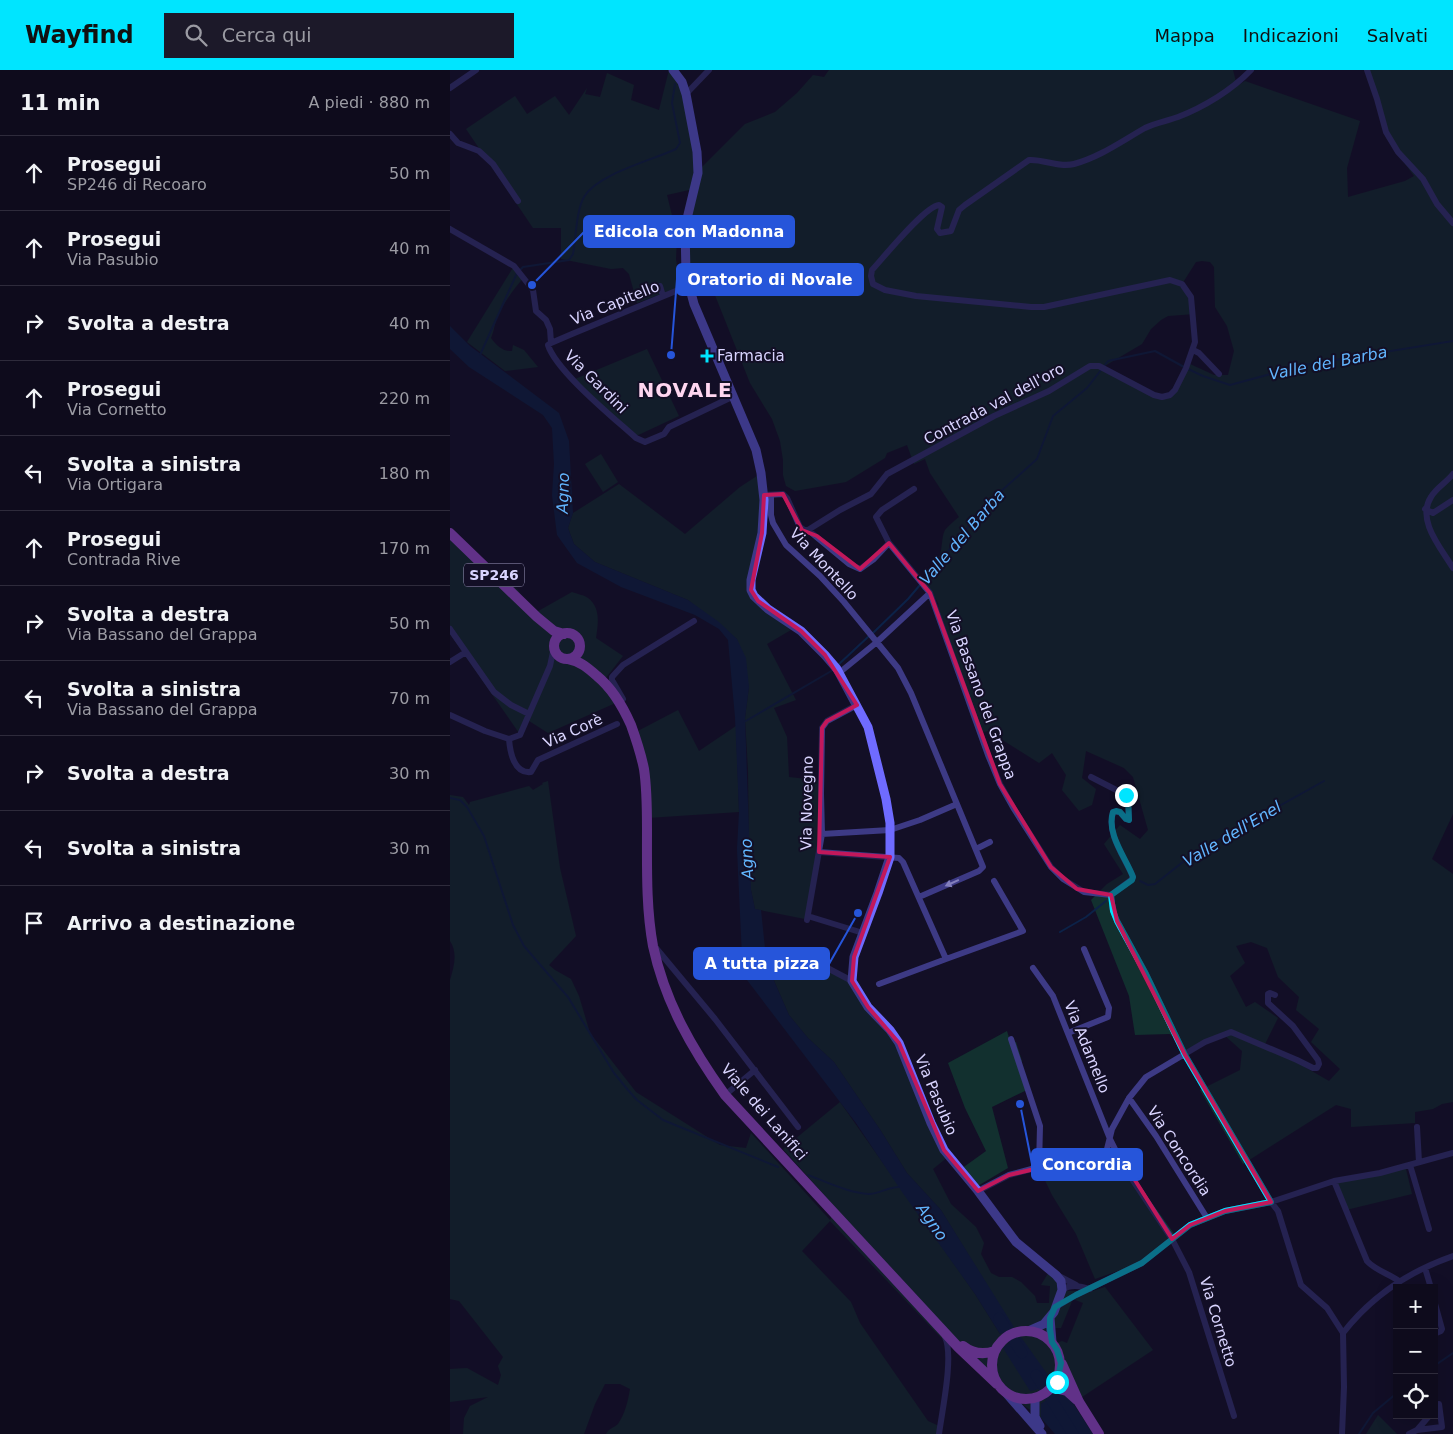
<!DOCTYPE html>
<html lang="it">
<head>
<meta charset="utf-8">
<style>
  body { margin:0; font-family:"DejaVu Sans",sans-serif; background:#1c1929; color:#f1f3f6 }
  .controls { position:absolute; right:15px; bottom:15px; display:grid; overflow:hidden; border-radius:0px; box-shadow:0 5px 20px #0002 }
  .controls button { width:45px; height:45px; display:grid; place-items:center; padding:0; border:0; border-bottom:1px solid #2e2b3b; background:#0e0b1c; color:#f1f3f6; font:25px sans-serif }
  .stop { position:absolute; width:15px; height:15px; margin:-11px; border:4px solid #00e5ff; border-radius:50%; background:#fff }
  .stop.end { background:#00e5ff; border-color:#fff; box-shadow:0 1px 5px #0008 }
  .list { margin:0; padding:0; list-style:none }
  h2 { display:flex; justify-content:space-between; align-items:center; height:65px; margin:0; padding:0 20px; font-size:21px }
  h2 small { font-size:16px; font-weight:400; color:#9b9ba3 }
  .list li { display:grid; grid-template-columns:32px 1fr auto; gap:15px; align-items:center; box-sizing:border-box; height:75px; padding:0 20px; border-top:1px solid #2e2b3b }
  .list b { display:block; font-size:19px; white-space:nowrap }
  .list p { margin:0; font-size:16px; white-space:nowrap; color:#9b9ba3 }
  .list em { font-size:16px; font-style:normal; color:#9b9ba3 }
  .icon { flex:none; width:28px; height:28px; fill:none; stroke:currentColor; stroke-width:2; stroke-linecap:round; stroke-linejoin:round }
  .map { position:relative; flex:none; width:1003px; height:1364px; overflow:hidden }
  header { display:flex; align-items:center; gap:30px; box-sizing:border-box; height:70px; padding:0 25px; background:#00e5ff; color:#111 }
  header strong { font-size:24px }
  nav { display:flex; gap:28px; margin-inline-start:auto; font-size:18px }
  .search { width:350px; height:45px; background:#1c1929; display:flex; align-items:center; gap:12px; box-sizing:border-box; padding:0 18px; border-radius:0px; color:#9b9ba3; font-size:19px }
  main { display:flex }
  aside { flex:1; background:#0e0b1c }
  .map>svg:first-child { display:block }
  .green { fill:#12302f; fill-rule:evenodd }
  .water { fill:#0c2248 }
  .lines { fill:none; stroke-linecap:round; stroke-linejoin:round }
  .stream { stroke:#0c2248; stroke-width:2 }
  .river { stroke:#0c2248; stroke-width:11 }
  .minor { stroke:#3d3a85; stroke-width:6 }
  .secondary { stroke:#6f6bff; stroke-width:9 }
  .primary { stroke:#c25bff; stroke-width:10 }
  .oneway { fill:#837fbc }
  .route { stroke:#00e5ff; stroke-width:6 }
  .marked { fill:none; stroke:#c2185b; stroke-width:4; stroke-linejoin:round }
  .poi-dot { fill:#00e5ff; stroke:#130f26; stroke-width:2 }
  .labels { text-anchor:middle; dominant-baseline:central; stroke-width:4; stroke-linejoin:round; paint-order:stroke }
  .shield { fill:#130f26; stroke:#9e99be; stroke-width:1 }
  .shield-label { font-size:14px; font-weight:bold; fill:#d9d4ff }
  .street-label { font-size:15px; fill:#d9d4ff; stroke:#130f26 }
  .poi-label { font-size:15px; fill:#d9d4ff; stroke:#130f26; text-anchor:start }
  .water-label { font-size:16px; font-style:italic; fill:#62b6ff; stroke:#130f26 }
  .district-label { font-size:20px; font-weight:bold; letter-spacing:1px; fill:#ffd6f0; stroke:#130f26 }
  .leader { fill:none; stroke:#2655da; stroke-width:2 }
  .callout-dot { fill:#2655da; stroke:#130f26; stroke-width:2 }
  .callout { fill:#2655da; stroke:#2655da; stroke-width:2 }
  .callout-label { font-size:16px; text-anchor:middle; font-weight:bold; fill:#fff }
</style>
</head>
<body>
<header>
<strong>Wayfind</strong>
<div class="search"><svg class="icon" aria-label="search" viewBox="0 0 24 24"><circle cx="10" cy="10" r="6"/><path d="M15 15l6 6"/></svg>Cerca qui</div>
<nav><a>Mappa</a><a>Indicazioni</a><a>Salvati</a></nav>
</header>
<main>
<aside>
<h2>11 min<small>A piedi · 880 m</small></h2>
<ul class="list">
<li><svg class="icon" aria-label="ahead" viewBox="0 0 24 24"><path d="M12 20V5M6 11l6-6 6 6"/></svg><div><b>Prosegui</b><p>SP246 di Recoaro</p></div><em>50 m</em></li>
<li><svg class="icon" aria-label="ahead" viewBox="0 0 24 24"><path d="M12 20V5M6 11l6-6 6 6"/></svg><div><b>Prosegui</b><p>Via Pasubio</p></div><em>40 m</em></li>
<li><svg class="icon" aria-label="right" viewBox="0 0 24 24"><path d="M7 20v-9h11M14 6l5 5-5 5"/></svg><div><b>Svolta a destra</b></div><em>40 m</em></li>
<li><svg class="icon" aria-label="ahead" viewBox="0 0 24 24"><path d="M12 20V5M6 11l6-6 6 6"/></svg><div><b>Prosegui</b><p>Via Cornetto</p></div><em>220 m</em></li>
<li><svg class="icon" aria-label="left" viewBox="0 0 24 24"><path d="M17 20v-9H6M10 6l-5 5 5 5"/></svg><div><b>Svolta a sinistra</b><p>Via Ortigara</p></div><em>180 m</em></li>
<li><svg class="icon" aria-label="ahead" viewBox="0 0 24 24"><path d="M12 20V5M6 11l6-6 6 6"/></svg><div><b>Prosegui</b><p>Contrada Rive</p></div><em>170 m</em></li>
<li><svg class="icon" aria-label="right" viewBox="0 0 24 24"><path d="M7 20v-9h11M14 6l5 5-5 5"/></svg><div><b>Svolta a destra</b><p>Via Bassano del Grappa</p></div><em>50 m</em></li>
<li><svg class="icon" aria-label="left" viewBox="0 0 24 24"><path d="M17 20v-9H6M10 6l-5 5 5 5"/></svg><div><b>Svolta a sinistra</b><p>Via Bassano del Grappa</p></div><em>70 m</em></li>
<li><svg class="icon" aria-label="right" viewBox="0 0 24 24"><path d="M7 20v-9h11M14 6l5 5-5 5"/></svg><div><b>Svolta a destra</b></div><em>30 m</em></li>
<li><svg class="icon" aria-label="left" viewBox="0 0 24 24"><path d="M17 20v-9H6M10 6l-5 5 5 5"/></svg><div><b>Svolta a sinistra</b></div><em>30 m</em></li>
<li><svg class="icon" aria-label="arrive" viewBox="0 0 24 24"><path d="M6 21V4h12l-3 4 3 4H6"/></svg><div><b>Arrivo a destinazione</b></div></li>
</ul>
</aside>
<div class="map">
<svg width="1003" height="1364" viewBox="0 0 1003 1364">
  <rect width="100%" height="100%" fill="#130f26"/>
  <path class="green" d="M219 0 231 16 247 102 295 54 325 42 347 23 363 5 374 7 379 0H783L787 16 795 11 910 51 897 98 898 127 955 111 964 106 936 68 931 48 915 0H1003V744L982 789 1003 804V1032L992 1034 983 1039 965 1042V1053L901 1057V1039L886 1035 793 1094 750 1020 790 1000 792 981 772 963 736 980 720 964 685 965 679 926 641 830 657 814 673 804 654 774 670 755 690 769 698 760 683 707 674 698 636 681 632 708 646 719 642 735 629 741 612 720 616 705 602 683 589 693 538 661 530 663 488 544C488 541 489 536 488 533 485 526 477 521 476 513 473 500 484 496 489 487 493 478 491 468 495 460 499 455 504 451 509 447L480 403 475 389 464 394 457 375 437 383 435 388 396 412 345 421 336 416 333 405V390L330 371 322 349 300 313 255 200V196H232L239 120 217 125 227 166 226 189 230 217 187 233 179 204 173 198 161 199 111 189V158H83L16 59 65 26 77 44 105 26 119 45 137 18 135 24 150 27 157 3 184 15 181 30 209 40ZM752 191 760 192 764 197 765 237 777 256 784 281 778 305H764L740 294 722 325 713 329 653 297 692 274 701 259 711 250 718 246 745 244 732 214 746 192ZM801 872 817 878 828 907 849 927 846 940 869 959 861 972 890 999 879 1011 815 974 828 948 805 932 796 937 780 906 795 893 786 876Z
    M64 196 74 207C64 219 55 231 48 245 45 252 44 261 41 268 46 275 53 282 62 281L63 275 74 280 88 297 55 301 17 272Z
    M197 279 229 346 184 367 125 309Z
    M151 384 168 412 153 422 135 394Z
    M310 404 313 423 302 520 346 557 317 574 346 630 324 638 337 667 339 707 374 711V744L355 849 305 839 301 820 299 788 298 700 295 648 299 617 287 569 238 530 145 492 124 474 118 458 123 443 169 414 235 464 290 417Z
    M0 461 23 483 68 520 83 544 122 522C127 524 134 525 138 528 151 538 148 554 146 568L173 586 155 609 170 631 98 663 76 649 69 663 0 564Z
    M228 640 249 681 286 656 289 742 197 748 184 663Z
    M98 711 110 798 126 866 99 895 105 900 121 909 129 926 140 963 186 1022 270 1075 296 1078 301 1063 380 1150 386 1138 333 1079 390 1032 525 1224 550 1264 563 1257 491 1140 457 1103 431 1061 384 992 358 968 339 945 325 913 316 887 346 888 404 907 409 924 448 972 499 1086 483 1099 501 1134 526 1157 534 1173 531 1184 541 1203 549 1207H562L571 1212 585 1226 587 1233H599L600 1216 591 1215 600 1200 614 1221H643L655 1217 703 1280 623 1333 613 1323 591 1334V1348L557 1323 521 1286 497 1274 380 1151 352 1181 401 1232 410 1253 478 1351 489 1356 486 1364H156C159 1358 164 1358 168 1354 175 1344 178 1331 180 1319L170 1314H155L145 1334 134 1364H13L14 1348 20 1336 38 1327 0 1332V1299L17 1298 48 1315 51 1305 48 1296 53 1287 9 1231 0 1229V910C4 897 8 883 0 871V725L13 727 19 735 20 732 79 716 83 720 93 714 92 713ZM623 1229 633 1233 617 1273 612 1271 607 1273 603 1258H611Z
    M557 961 561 974 566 972 572 991 569 996 577 1020 542 1037 558 1098 526 1117 511 1099 536 1081 515 1038 498 993Z
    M667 1080 699 1129 725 1165 685 1195 645 1209 626 1164 602 1125 590 1100Z
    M955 1095 962 1124 896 1140 883 1112Z
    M928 1345 947 1364H916Z"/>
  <path class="water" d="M0 256 20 276 109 343 119 371 123 443 118 458 124 474 145 492 238 530 269 552 287 569 296 588 299 617 295 648 301 820 305 839 311 840 316 888 325 913 339 945 358 968 384 992 431 1061 457 1103 491 1140 564 1257 550 1264 525 1224 452 1122 406 1053 297 910 292 886 287 779 289 742 285 647 278 570 269 559 245 545 171 517 127 493 107 465 102 425 104 394 102 358 93 345 19 297 0 279Z
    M571 1267 600 1308C594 1317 589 1320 580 1321L553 1278 561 1271Z
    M613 1323 623 1333 643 1364H605L591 1348V1334L602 1326Z"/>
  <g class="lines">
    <path class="stream" d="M30 285 67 203 73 197 119 190 123 184C126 168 126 141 134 127 147 104 203 90 226 79L230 73 222 33 225 14
      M654 296 658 291 705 281 734 297
      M738 299 753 306 780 315 854 295 1003 271
      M473 511 539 432 587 389 603 346 637 318 651 300
      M423 563 458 529 470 515
      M388 595 419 566
      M294 652 383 600
      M0 728 10 730 17 737 34 766 63 855 74 876 118 927 164 1003 178 1020 187 1030 213 1050 328 1097
      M690 811 698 815 705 814 743 784 874 711
      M610 862 636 847 656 831
      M358 1105C377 1112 399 1123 419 1124 429 1124 438 1117 449 1117
      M984 1296 1003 1283
      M909 1364 923 1343 947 1323"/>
    <path class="river" d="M549 1248 572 1283
      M586 1305 623 1364"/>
    <path class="minor" d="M917 0 927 29 936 62 948 82 973 109 987 134 1003 153
      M0 18 26 0
      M236 24 259 0
      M0 64 8 73 29 81 43 94 68 131
      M0 159 64 196 83 220 86 241 96 250 100 259 101 273 98 275C106 301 164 348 186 368L195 372 214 364 219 357 284 326
      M210 216 213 226
      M101 273 122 264 238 216
      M743 280 749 283 769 304
      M1003 404C997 412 986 418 981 427 966 450 991 478 1003 498
      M464 419 432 440 426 447 439 473 480 523
      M314 425 333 424 337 428 350 457 354 460H358L390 440 421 424 437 404 544 346 599 321 640 296H649L704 325 712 327 720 325 725 320 736 298 745 272 741 227 732 214 720 210 594 237H581L466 226 435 220 423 214 421 206 422 200C434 187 475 136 489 135L492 137 487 159 490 163 501 161 509 140 515 135 579 90C594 89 609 98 624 94 650 87 672 71 695 58 705 53 717 51 728 47 754 37 782 20 801 0
      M321 425V445L323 453 336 475 370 506 394 532 448 598 461 623 533 797 529 801 469 827
      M975 439 983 443 1003 430
      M358 460 399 494 410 499 424 489 439 473
      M0 559 44 622 61 635 79 644
      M0 592 16 582
      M389 603 427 572 480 523 538 685 550 714 564 739 601 797 613 809 634 822 661 825 681 810 683 807C675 788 656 764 663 742H670L676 749 679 750 678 728 676 725 641 707
      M169 631 173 629 162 610V607L173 595 244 551
      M0 645 35 661 59 669 70 665 100 596 104 577
      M59 669C60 682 64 704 81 702L88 690 167 654
      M372 764 440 760 470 750 507 734
      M526 779 540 772
      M369 782 449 788 453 792 496 889 573 861 544 811
      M661 825 663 841 667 851 696 904 735 985 821 1132 828 1141 851 1215 877 1238 893 1263 894 1317 892 1364
      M361 847 413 863
      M357 850 372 764 371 724 372 658 377 651 407 635
      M206 878 265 949 348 1057
      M366 892 402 911
      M583 898 603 926 660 1069 674 1097 722 1169 739 1202 784 1346
      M429 914 496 889
      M618 963 658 947 659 938 634 879
      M561 969 590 1056 589 1097
      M275 1025 305 1000
      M679 1028 696 1007 755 972 781 962 847 990 863 998H867L869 994 868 990 843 956 818 933V924L820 923 825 925
      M967 1057 969 1092
      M960 1095 979 1159
      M884 1111 917 1191C925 1200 939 1204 949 1211
      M528 1121 559 1105 589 1097 620 1093 656 1083 662 1059 679 1028 706 1066 757 1148
      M975 1198 981 1218
      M607 1205 626 1215
      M612 1220C621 1214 630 1216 640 1219
      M984 1230 992 1259 991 1261 984 1264
      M606 1237 626 1225 692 1193 740 1155 757 1148 775 1141 821 1132 884 1111 930 1103 1003 1083
      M893 1263C921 1227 960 1201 1003 1186
      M967 1360 980 1345
      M489 1364C492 1341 504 1286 495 1267
      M959 1364 967 1360 992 1357 989 1334 984 1340"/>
    <path class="secondary" d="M223 0 232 12 236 24 247 82 248 103 235 157 236 204 244 234 306 380 311 403 314 430 312 463 301 510V520L304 526 318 539 351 561 375 585 387 599 418 657 436 729 440 753V787L428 823 404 887 402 911 418 937 440 960 449 973 481 1053 494 1080 528 1121 566 1172 606 1205 611 1211 612 1220 604 1242 594 1254 578 1261
      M600 1248 602 1272
      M557 1324 592 1364
      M585 1329V1347L590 1356"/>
    <path class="primary" d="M0 463 87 547 104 561 114 564
      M104 576a13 13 0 1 1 26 0a13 13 0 1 1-26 0Z
      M118 589C130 591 138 598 147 606 163 619 173 637 181 655 186 669 191 684 194 699 197 719 197 739 197 759 197 798 196 838 203 876 215 932 242 979 275 1025L508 1277 547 1314
      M542 1295a34 34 0 1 1 68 0a34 34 0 1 1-68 0Z
      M513 1276C523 1284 533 1285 545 1281
      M612 1294 629 1332 649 1364
      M604 1318 617 1321 627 1330"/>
  </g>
  <defs><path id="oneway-solid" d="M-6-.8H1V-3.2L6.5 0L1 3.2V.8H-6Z" transform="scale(1.25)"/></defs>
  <use class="oneway" href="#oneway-solid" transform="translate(502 813) rotate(156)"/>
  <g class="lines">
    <path class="route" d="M607 1312 611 1293 607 1280 602 1272 600 1259V1248L605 1237 626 1225 692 1193 740 1155 775 1141 821 1132 735 985 696 904 667 851 663 841 661 825 682 810 683 807C676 788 656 764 663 742L666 741 670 742 676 749 679 750 678 728 676 725"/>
  </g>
  <path d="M0 0H1003V1364H0ZM333 424 352 460 367 466 410 499 439 473 480 523 550 714 601 797 627 819 661 825 667 851 735 985 821 1132 775 1141 740 1155 722 1169 666 1080 559 1105 528 1121 494 1080 449 973 418 937 402 911 404 887 440 787 369 782 372 658 377 651 407 635 375 585 351 561 308 531 301 520 312 463 314 425Z" fill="#130f26" fill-opacity=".55" fill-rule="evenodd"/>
  <path class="marked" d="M333 424 352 460 367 466 410 499 439 473 480 523 550 714 601 797 627 819 661 825 667 851 735 985 821 1132 775 1141 740 1155 722 1169 666 1080 559 1105 528 1121 494 1080 449 973 418 937 402 911 404 887 440 787 369 782 372 658 377 651 407 635 375 585 351 561 308 531 301 520 312 463 314 425Z"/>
  <path class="poi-dot" d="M254.5 278.5h5v5h5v5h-5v5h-5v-5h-5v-5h5z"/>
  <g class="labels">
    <rect class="shield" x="14" y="493.5" width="60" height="23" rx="4"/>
    <g class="shield-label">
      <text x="44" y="505">SP246</text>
    </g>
    <g class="street-label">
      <text transform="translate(165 233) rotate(-22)">Via Capitello</text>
      <text transform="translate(146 312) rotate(45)">Via Gardini</text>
      <text transform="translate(544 334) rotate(-28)">Contrada val dell'oro</text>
      <text transform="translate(374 494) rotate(47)">Via Montello</text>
      <text transform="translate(531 625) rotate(70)">Via Bassano del Grappa</text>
      <text transform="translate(123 661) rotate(-24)">Via Corè</text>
      <text transform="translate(357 733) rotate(-89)">Via Novegno</text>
      <text transform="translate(637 977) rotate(68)">Via Adamello</text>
      <text transform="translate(486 1025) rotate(67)">Via Pasubio</text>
      <text transform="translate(314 1042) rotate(49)">Viale dei Lanifici</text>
      <text transform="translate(729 1081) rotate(57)">Via Concordia</text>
      <text transform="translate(768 1252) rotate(73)">Via Cornetto</text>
    </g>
    <g class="poi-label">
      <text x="267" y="286">Farmacia</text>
    </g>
    <g class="water-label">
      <text transform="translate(878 293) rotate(-11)">Valle del Barba</text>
      <text transform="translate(113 423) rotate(-88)">Agno</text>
      <text transform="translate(512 467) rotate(-49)">Valle del Barba</text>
      <text transform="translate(782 764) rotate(-31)">Valle dell'Enel</text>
      <text transform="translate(297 789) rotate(-93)">Agno</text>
      <text transform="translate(482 1152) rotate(55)">Agno</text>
    </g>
    <g class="district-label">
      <text x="235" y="320">NOVALE</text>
    </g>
  </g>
  <path class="leader" d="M82 215L134 162M221 285L227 209M408 843L379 894M570 1034L582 1094"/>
  <g class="callout-dot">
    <circle cx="82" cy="215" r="5"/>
    <circle cx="221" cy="285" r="5"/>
    <circle cx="408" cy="843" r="5"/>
    <circle cx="570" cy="1034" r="5"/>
  </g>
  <g class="callout">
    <rect x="134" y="146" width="210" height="31" rx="5"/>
    <rect x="227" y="194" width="186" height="31" rx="5"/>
    <rect x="244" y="878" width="135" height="31" rx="5"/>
    <rect x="582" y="1079" width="110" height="31" rx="5"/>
  </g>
  <g class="callout-label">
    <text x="239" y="167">Edicola con Madonna</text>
    <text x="320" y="215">Oratorio di Novale</text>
    <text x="312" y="899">A tutta pizza</text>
    <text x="637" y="1100">Concordia</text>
  </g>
</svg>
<div class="controls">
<button>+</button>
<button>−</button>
<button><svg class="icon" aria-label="locate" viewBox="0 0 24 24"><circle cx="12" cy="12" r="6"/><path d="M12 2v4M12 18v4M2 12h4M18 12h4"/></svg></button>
</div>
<div class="stop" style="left:607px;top:1312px"></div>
<div class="stop end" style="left:676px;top:725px"></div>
</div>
</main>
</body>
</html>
